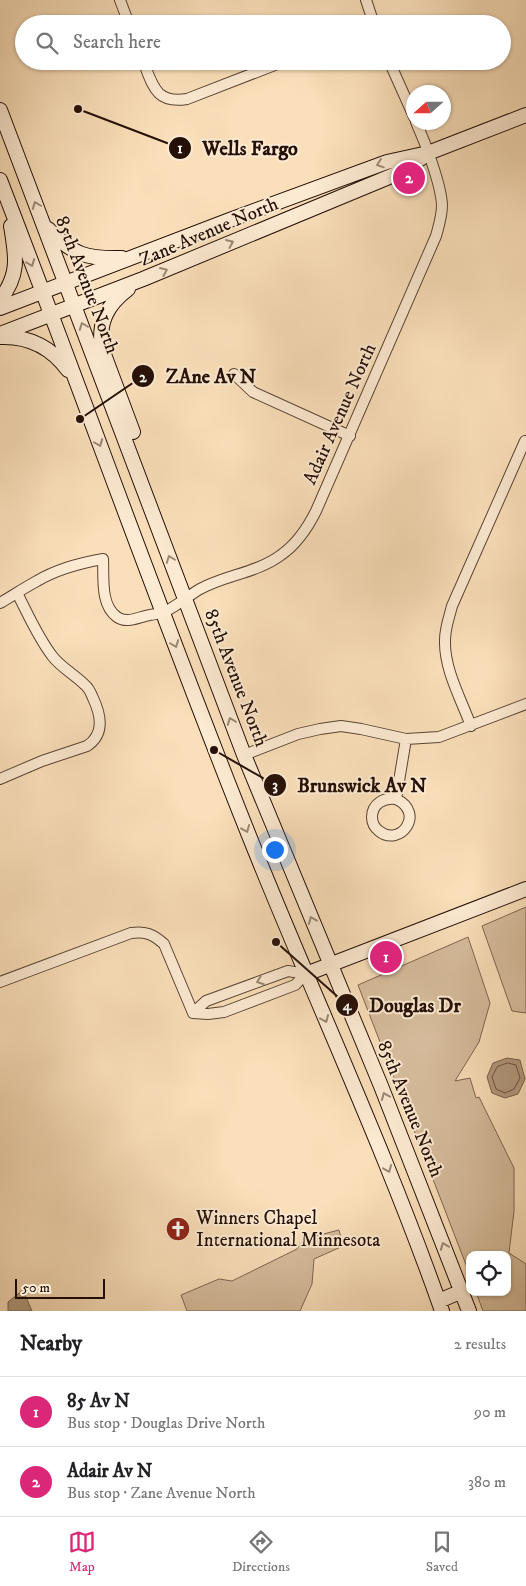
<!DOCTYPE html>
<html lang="en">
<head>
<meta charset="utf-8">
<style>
  body { margin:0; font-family:"IM FELL DW Pica",serif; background:#f2f2f2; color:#202124 }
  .controls { position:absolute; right:15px; bottom:15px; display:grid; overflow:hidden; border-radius:10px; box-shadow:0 1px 4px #0004 }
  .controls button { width:45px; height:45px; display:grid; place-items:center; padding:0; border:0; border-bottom:1px solid #e0e0e0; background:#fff; color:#202124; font:25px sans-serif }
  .compass { position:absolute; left:406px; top:85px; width:45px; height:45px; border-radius:50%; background:#fff; box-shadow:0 1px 4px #0004; rotate:249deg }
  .scale { position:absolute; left:15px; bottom:12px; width:90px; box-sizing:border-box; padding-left:5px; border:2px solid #251007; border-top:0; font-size:14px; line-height:18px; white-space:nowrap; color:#251007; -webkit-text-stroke:4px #fcead2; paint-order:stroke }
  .you { position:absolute; left:274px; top:849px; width:18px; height:18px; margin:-12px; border:4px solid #fff; border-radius:50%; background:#1a73e8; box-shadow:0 0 0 8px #1a73e833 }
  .badge { display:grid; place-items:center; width:32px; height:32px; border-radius:50%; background:#db2777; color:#fff; font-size:16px; font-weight:700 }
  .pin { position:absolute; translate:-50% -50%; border:2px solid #fff; box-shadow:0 1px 5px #0006 }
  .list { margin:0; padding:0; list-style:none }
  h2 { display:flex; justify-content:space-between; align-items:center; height:65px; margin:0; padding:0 20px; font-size:21px }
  h2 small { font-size:16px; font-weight:400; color:#757577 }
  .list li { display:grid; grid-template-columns:32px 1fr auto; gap:15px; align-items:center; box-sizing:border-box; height:70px; padding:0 20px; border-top:1px solid #e0e0e0 }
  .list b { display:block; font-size:19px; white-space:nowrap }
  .list p { margin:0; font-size:16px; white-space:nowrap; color:#757577 }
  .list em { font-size:16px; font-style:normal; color:#757577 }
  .icon { flex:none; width:28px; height:28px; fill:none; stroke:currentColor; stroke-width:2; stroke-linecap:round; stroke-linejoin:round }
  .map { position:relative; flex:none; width:526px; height:1311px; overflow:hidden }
  .search { position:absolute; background:#fff; box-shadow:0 1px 4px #0004; left:15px; right:15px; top:15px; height:55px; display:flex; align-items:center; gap:12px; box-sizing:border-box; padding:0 18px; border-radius:28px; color:#757577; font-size:19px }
  .sheet { height:205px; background:#fff }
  nav { display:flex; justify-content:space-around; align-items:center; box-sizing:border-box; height:70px; border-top:1px solid #e0e0e0; background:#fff; font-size:14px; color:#757577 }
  nav a { display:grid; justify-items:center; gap:2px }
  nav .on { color:#db2777 }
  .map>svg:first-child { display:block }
  .green { fill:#d6bc9c; stroke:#7e6652 }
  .water { fill:#b2997d; stroke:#7a624e }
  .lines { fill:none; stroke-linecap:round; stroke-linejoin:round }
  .shore { stroke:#6c5442; stroke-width:1 }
  .street-casing { stroke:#5a4434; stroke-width:12 }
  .secondary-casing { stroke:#251007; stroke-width:16 }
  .street { stroke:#fcead2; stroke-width:10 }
  .secondary { stroke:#fcead2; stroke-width:14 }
  .oneway { stroke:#9b8877 }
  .labels { text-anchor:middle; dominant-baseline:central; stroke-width:4; stroke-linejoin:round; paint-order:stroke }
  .street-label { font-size:19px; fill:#251007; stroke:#fcead2 }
  .poi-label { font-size:19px; fill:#251007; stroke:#fcead2; text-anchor:start }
  .leader { fill:none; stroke:#251007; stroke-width:2 }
  .callout-dot { fill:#251007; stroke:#fcead2; stroke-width:2 }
  .mark-label { font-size:15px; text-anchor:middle; font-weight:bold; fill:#fff }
  .callout-label { font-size:20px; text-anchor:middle; font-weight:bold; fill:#251007; stroke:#fcead2; stroke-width:4; stroke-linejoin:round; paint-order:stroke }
</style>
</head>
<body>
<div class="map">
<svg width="526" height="1311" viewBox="0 0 526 1311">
  <rect width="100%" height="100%" fill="#fadfba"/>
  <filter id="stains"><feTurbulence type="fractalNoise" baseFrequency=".004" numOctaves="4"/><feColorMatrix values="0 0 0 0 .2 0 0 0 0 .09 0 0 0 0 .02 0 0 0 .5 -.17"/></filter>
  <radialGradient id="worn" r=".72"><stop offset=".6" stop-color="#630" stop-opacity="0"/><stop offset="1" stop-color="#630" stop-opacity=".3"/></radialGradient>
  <path class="green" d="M526 907V1013L512 1011 482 926Z
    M468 937 490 1003 479 1042 455 1081 470 1078 476 1098 479 1097 514 1168V1211L509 1253 526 1264V1311H483L476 1292H507V1255H470V1275L358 985Z
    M339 1230 343 1246 314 1259 312 1284 300 1311H187L181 1295 219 1279 232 1281 297 1249 304 1239Z"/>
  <path class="water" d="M507 1058 520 1060 525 1079 518 1094 505 1098 492 1093 487 1077 493 1063Z
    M23 1290 32 1311H8V1302Z"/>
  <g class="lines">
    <path class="shore" d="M508 1063 516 1065 520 1078 514 1089 505 1093 496 1089 492 1077 497 1067Z"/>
    <g class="street-casing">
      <path id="street" d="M120 0 129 24
        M366 0 374 24
        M143 61C153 86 156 104 187 99L285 61
        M389 61 414 117
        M234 374 253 392 350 436
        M0 603C12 596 24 588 37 581 57 569 80 563 103 559 104 577 100 605 117 617 127 624 138 617 150 615 154 614 160 614 164 612 177 606 188 596 200 589 225 575 257 573 281 555 297 544 307 529 316 511L436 236C439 225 442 216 442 205 441 184 425 142 416 122
        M471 726C461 699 444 669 445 640 445 628 449 618 452 606L525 441
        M244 755 298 734 320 729 341 726 361 729 406 739 439 737 526 704
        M0 779 42 761 87 746C105 734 101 715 93 698 91 693 89 688 85 685 75 675 62 668 53 657 38 638 28 614 17 593
        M396 799C426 813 400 848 379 831 375 828 372 823 372 817 372 804 384 797 396 799L406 739
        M0 982 131 933C145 931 153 934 164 944L193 1013
        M193 1013 206 1001 288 971 306 974
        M193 1013 208 1014 224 1012 295 985 306 974"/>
    </g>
    <g class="secondary-casing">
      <path id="secondary" d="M0 110 244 755 381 1086 469 1311
        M0 180C86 402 165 627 254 848 316 1002 387 1154 442 1311
        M48 229C74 255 85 259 122 258
        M128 289C107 305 98 322 102 349L133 432
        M0 300C20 274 16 256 11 226
        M0 308 227 221 387 162 428 153 526 115
        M0 334 143 279 401 172 423 157
        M1 337C29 336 51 347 68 370
        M306 974 526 889
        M439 1301 462 1291"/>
    </g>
    <use href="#street" class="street"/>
    <use href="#secondary" class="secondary"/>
  </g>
  <defs><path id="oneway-chevron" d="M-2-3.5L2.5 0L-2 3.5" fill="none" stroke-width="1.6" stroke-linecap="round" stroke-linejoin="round" transform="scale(1.25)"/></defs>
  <g class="oneway">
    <use href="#oneway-chevron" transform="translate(380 164) rotate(161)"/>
    <use href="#oneway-chevron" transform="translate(36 205) rotate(-111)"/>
    <use href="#oneway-chevron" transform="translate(230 243) rotate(-23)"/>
    <use href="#oneway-chevron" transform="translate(31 263) rotate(69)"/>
    <use href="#oneway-chevron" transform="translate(164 271) rotate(-23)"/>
    <use href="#oneway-chevron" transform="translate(83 326) rotate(-111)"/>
    <use href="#oneway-chevron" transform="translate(99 443) rotate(69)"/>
    <use href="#oneway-chevron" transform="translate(170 559) rotate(-111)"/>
    <use href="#oneway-chevron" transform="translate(175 644) rotate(69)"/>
    <use href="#oneway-chevron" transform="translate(231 721) rotate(-111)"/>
    <use href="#oneway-chevron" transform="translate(246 829) rotate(68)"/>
    <use href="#oneway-chevron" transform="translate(312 920) rotate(-113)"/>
    <use href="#oneway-chevron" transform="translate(260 981) rotate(160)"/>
    <use href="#oneway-chevron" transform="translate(325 1019) rotate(67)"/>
    <use href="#oneway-chevron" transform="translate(385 1096) rotate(-112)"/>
    <use href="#oneway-chevron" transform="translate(388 1169) rotate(68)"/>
    <use href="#oneway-chevron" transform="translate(444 1246) rotate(-111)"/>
  </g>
  <defs>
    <g id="church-disc" transform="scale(1.25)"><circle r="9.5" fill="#8f2418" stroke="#fcead2"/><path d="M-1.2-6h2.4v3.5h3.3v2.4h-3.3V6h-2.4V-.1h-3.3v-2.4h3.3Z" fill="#fff"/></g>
  </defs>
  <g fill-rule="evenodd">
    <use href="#church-disc" x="178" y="1229"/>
  </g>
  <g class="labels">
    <g class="street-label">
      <text transform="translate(209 232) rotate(-23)">Zane Avenue North</text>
      <text transform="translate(87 285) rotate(69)">85th Avenue North</text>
      <text transform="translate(340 414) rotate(-66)">Adair Avenue North</text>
      <text transform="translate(236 678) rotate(69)">85th Avenue North</text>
      <text transform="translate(410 1109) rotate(68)">85th Avenue North</text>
    </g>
    <g class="poi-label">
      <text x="196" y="1218">Winners Chapel<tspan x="196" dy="22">International Minnesota</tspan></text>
    </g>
  </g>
  <path class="leader" d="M78 109L180 148M80 419L143 376M214 750L275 785M276 942L347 1005"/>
  <g class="callout-dot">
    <circle cx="78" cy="109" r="5"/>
    <circle cx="80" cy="419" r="5"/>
    <circle cx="214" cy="750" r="5"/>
    <circle cx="276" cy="942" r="5"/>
    <circle cx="180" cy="148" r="12"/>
    <circle cx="143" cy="376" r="12"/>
    <circle cx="275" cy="785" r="12"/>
    <circle cx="347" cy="1005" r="12"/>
  </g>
  <g class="mark-label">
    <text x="180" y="153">1</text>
    <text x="143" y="382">2</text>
    <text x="275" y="790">3</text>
    <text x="347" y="1010">4</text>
  </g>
  <g class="callout-label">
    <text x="250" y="155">Wells Fargo</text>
    <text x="211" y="383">ZAne Av N</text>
    <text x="362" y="792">Brunswick Av N</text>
    <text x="415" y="1012">Douglas Dr</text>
  </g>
  <rect width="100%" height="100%" filter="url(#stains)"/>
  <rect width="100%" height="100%" fill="url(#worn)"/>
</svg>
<div class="controls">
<button><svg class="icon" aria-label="locate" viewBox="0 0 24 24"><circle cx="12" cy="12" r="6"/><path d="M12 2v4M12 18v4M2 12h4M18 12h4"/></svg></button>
</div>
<svg class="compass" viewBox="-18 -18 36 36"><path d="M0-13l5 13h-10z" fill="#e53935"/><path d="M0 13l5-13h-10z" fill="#757577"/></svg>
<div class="scale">50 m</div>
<div class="you"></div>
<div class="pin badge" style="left:386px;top:957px">1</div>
<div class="pin badge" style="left:409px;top:178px">2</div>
<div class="search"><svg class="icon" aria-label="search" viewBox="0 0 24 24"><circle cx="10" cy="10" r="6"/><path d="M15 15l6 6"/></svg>Search here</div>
</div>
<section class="sheet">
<h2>Nearby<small>2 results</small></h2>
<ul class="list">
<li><span class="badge">1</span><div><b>85 Av N</b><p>Bus stop · Douglas Drive North</p></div><em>90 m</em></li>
<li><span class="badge">2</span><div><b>Adair Av N</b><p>Bus stop · Zane Avenue North</p></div><em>380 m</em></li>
</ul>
</section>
<nav>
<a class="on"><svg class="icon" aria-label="map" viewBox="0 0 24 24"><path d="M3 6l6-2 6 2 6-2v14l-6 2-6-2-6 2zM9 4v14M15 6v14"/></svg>Map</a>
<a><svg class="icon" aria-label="directions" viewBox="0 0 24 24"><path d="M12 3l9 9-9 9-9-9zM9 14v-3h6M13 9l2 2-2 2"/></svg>Directions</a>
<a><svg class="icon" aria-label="saved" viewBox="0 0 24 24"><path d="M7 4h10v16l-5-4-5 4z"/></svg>Saved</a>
</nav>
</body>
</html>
